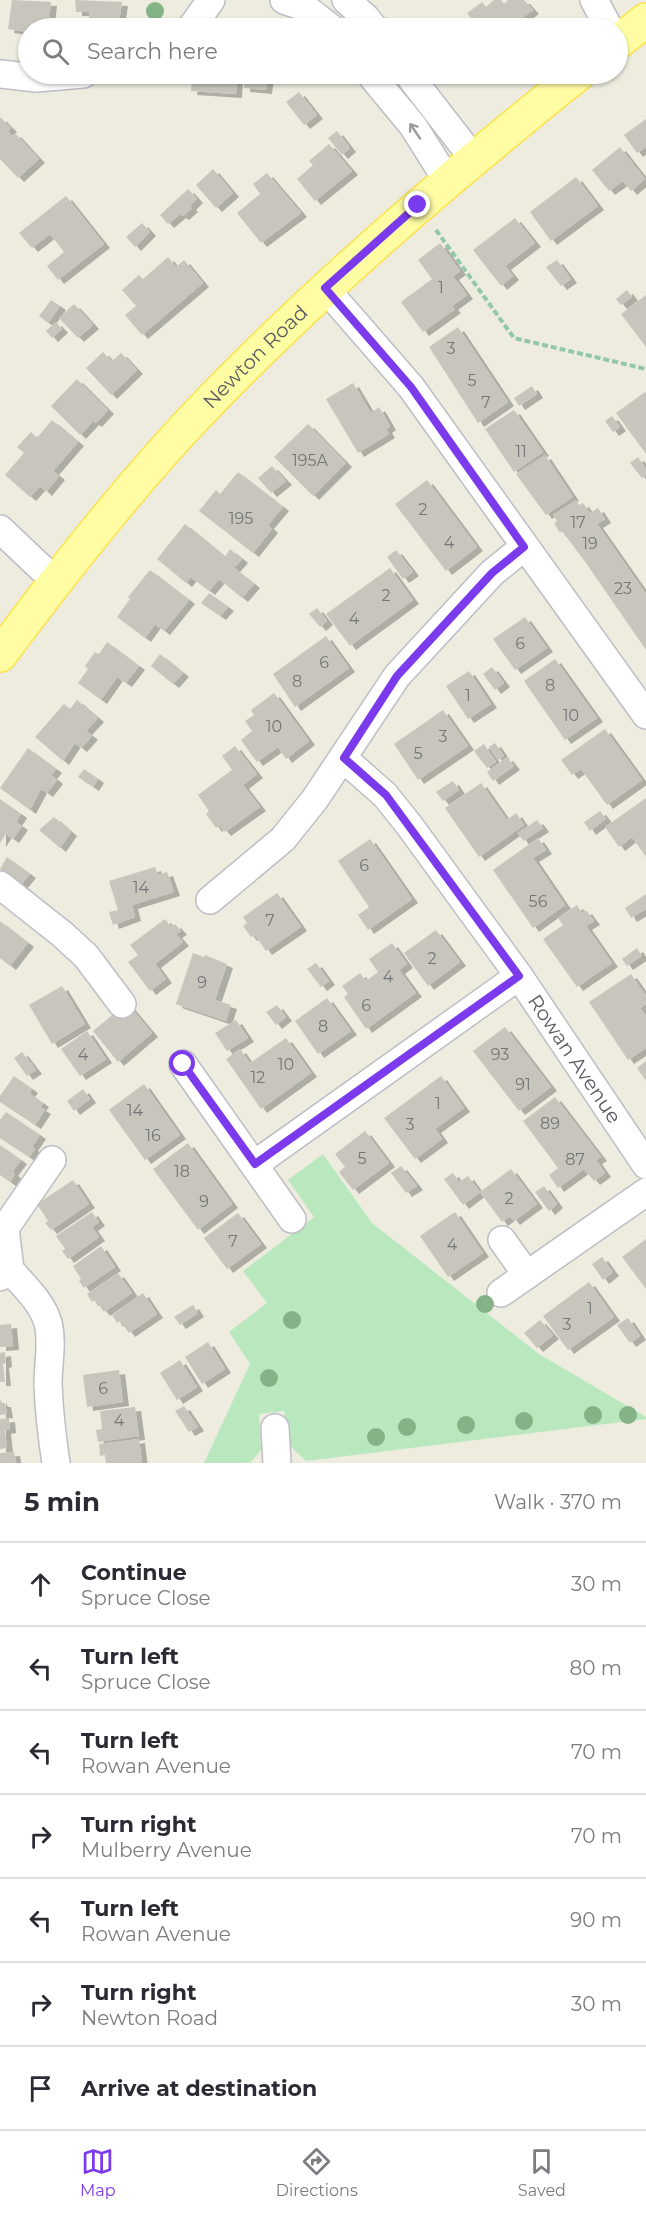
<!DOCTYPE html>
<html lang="en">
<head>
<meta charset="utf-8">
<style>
  body { margin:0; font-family:Montserrat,sans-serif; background:#f2f2f3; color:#2b2b33 }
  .stop { position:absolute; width:18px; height:18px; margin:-14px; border:4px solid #7c3aed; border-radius:50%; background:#fff }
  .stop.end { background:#7c3aed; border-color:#fff; box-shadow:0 2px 6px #0008 }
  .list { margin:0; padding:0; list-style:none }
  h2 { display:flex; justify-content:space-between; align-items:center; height:78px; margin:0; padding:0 24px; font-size:26px }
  h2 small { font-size:20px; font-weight:400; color:#7c7c81 }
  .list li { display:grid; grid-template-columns:39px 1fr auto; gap:18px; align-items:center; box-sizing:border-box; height:84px; padding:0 24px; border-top:2px solid #e1e1e2 }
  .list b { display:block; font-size:22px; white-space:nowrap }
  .list p { margin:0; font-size:20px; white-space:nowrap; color:#7c7c81 }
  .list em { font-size:20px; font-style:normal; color:#7c7c81 }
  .icon { flex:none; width:33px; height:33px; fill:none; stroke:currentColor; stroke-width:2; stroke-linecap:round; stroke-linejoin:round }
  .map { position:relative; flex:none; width:646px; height:1463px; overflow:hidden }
  .search { position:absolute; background:#fff; box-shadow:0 2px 4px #0004; left:18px; right:18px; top:18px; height:66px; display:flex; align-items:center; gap:15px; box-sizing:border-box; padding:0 21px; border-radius:33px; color:#7c7c81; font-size:22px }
  .sheet { height:666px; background:#fff }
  nav { display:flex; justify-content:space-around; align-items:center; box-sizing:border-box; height:84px; border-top:2px solid #e1e1e2; background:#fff; font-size:16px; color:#7c7c81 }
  nav a { display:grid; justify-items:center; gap:3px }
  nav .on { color:#7c3aed }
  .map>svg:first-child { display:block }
  .green { fill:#b9e8bf }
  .building { fill:#c8c6bc; filter:url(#shadow) }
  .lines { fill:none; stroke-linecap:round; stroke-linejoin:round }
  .minor-casing { stroke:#bdbec5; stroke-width:30 }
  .primary-casing { stroke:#fde349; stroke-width:36 }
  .path { stroke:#92c8a9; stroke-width:4; stroke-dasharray:6 3; stroke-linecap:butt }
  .minor { stroke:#fff; stroke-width:27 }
  .primary { stroke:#fffda3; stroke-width:33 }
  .tree { fill:#83b386 }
  .oneway { stroke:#9b9da1 }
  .route { stroke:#7c3aed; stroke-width:8 }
  .labels { text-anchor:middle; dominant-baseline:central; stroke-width:6; stroke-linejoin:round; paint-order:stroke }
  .number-label { font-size:16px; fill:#747678 }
  .street-label { font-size:20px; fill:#585b62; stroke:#fff }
</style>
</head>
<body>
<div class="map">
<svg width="646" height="1463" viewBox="0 0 646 1463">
  <defs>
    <filter id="shadow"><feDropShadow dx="6" dy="4" stdDeviation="0" flood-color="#0004"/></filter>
  </defs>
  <rect width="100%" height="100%" fill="#edecdf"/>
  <path class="green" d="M323 1154 372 1223 539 1354 646 1417V1419L306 1461 289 1445 284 1411 259 1414 261 1450 250 1463H204L250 1364 229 1332 267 1303 243 1271 314 1217 288 1180Z"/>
  <path class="building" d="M12 0 51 2 48 28H28V32L8 29Z
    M75 0 122 2 118 28H89V12H76Z
    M494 0H501L504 4 508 0H524L533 10 518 21 521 25 516 28H468L464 23 471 18 467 13 482 2 486 7Z
    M192 74H237L236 94 191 91Z
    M245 74H268L266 90 244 88Z
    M299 92 317 115 304 125 286 102Z
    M0 117 11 128 8 131 12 136 15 133 39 159 18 178 0 159Z
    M646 119V147L637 153 624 135Z
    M337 131 350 148 342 155 328 138Z
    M329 144 352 171 315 201 297 179 313 165 309 161Z
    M620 147 645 179 631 191 623 181 609 191 592 170Z
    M213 169 233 193 216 208 196 185Z
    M267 173 301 213 261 243 237 213 260 194 253 184Z
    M576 177 598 206 551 241 530 212Z
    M188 189 197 199 190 206 192 208 183 216 180 214 168 224 160 215Z
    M66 196 104 244 58 280 47 266 64 252 50 234 32 248 19 233Z
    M515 218 535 243 505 266 513 276 501 286 473 250Z
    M142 223 150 232 135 247 126 237Z
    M440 243 460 271 453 276 467 295 452 306 455 309 423 332 401 302 432 279 418 260Z
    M168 257 176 267 184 260 203 283 142 335 125 315 136 306 122 290 139 275 143 279Z
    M557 260 571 279 561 286 546 267Z
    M627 290 632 297 621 305 616 299Z
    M646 295V347L621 314Z
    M51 300 60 306 48 323 39 316Z
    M74 304 93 325 78 338 59 318Z
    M56 322 62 329 52 338 46 331Z
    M458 327 508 402 478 423 429 347Z
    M103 352 112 361 121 353 137 370 111 395 86 368Z
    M77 379 108 410 96 423 93 421 80 435 51 406Z
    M353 383 371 413 379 407 390 426 386 429 389 434 358 453 326 399Z
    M532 386 537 394 519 406 514 398Z
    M645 392 646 393V454L616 413Z
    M514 410 543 452 514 472 485 429Z
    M612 416 620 427 613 432 605 421Z
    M52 420 78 442 53 471 59 476 46 492 40 486 30 497 5 475 24 453 17 447 31 432 37 438Z
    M308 424 346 463 313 496 274 457Z
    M545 455 573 497 546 515 516 474Z
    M638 457 646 469V475L642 478 630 463Z
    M272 466 286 481 271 493 258 478Z
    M238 472 283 507 268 525 272 529 253 553 199 511 216 490 220 494Z
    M427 480 477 547 446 571 395 504Z
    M576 500 579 505 583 503 590 513 598 508 605 519 597 524 646 594V650L586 563 562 531 560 533 554 523 557 521 553 515Z
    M185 524 225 557 230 549 242 559 234 568 254 584 242 598 219 579 209 591 191 577 186 583 157 559Z
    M396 550 413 572 403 579 387 557Z
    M390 568 413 600 350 646 326 614Z
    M150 570 189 600 164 631 155 624 145 638 117 617 130 599 128 597Z
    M209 593 228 607 220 616 201 603Z
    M317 608 327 621 320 627 309 614Z
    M525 617 547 648 515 670 493 639Z
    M326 636 349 668 295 707 273 674Z
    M107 642 139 666 126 683 117 677 101 700 78 683 88 669 85 666 95 652 99 654Z
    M160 654 183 673 173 684 151 666Z
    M555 659 597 718 565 740 524 681Z
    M492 667 504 683 495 690 483 674Z
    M469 671 491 704 468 719 446 686Z
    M274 693 309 741 286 759 278 747 257 762 241 740 252 731 245 721 254 715 251 710Z
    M77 700 98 718 86 731 92 736 81 748 75 743 63 761 35 737 64 704 70 709Z
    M443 710 468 746 418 780 394 744Z
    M605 729 642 780 607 805 581 769 572 775 561 760Z
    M495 743 504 756 498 760 489 747Z
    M484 744 496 762 487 768 474 751Z
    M235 746 257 774 243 785 260 807 225 832 219 825 216 828 206 814 209 811 198 795 232 770 222 756Z
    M28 748 56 769 51 775 57 780 47 793 41 789 30 810 0 788Z
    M507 757 514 766 493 781 487 772Z
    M84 769 98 779 93 787 78 777Z
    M453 781 459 790 443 801 436 792Z
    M481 783 507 820 516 813 524 825 479 857 445 808Z
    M646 798V857L632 837 619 847 605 827Z
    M0 799 21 814 16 822 22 826 13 839 6 834 0 843Z
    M600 811 606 819 590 831 584 822Z
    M54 817 71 832 60 848 39 830Z
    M537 820 543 828 523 841 518 833Z
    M538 838 546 850 533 858 565 905 533 928 493 870Z
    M370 839 412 899 368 930 358 915 369 907 338 861Z
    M7 857 30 874 21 885 0 869Z
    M155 867 158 875 167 872 174 892 132 905 135 917 113 925 109 912 118 910 109 881Z
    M277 893 301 927 266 951 255 935 251 937 243 926 247 923 243 917Z
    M646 894V909L631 918 625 908Z
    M577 905 582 913 586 910 594 921 586 926 612 963 577 987 543 939 563 925 558 918Z
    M165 919 171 927 175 924 181 931 176 934 183 942 155 964 166 979 150 991 128 962 138 955 130 945Z
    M0 921 28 943 10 966 0 958Z
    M436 930 460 962 428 986 404 953Z
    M392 943 407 964 399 970 416 993 366 1029 344 997 348 994 342 986 360 973 366 981 378 972 369 959Z
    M637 948 642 956 627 966 622 959Z
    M193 953 204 957 205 955 227 964 215 1000 231 1005 226 1021 176 1004Z
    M316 963 329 981 321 987 307 969Z
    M631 974 646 996V1004L640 1008 646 1016V1048L628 1060 589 1002Z
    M62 986 85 1024 52 1044 29 1005Z
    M327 998 351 1031 318 1054 295 1021Z
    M127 1003 152 1033 118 1062 93 1031Z
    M277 1005 286 1017 276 1025 266 1012Z
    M236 1020 248 1038 227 1051 215 1033Z
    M505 1027 551 1087 519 1111 473 1051Z
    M87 1031 106 1059 80 1076 61 1049Z
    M286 1038 311 1073 261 1109 226 1059 240 1049 250 1063Z
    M22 1052 36 1070 27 1076 14 1058Z
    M646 1061V1081L637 1068Z
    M14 1076 32 1089 29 1093 43 1103 40 1107 45 1110 35 1125 0 1102V1096Z
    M441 1076 464 1108 435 1129 442 1139 415 1159 384 1118Z
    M144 1084 180 1135 145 1160 109 1110Z
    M83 1089 90 1099 74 1111 67 1101Z
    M555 1097 601 1157 596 1160 605 1173 594 1181 584 1169 558 1188 549 1175 558 1168 523 1121Z
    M6 1112 40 1135 32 1147 35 1149 29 1157 0 1138V1120Z
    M365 1131 389 1163 353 1190 339 1172 345 1167 335 1154Z
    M188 1143 232 1204 198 1230 153 1169Z
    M0 1145 21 1160 12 1172 15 1174 10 1182 0 1175Z
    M401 1166 417 1186 406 1193 391 1173Z
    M511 1169 537 1204 514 1221 510 1216 502 1222 480 1192Z
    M453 1173 459 1182 468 1176 480 1192 463 1205 444 1179Z
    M73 1180 89 1204 51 1230 45 1223 48 1221 37 1204Z
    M544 1186 557 1204 549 1211 535 1192Z
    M92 1212 99 1222 92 1227 99 1237 68 1259 62 1251 65 1249 56 1236Z
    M455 1212 483 1253 448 1277 420 1236Z
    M238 1213 261 1244 227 1269 204 1238Z
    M646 1239V1289L622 1257Z
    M101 1246 115 1267 84 1288 79 1281 81 1279 73 1266Z
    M602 1257 613 1272 603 1280 592 1264Z
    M118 1273 132 1293 104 1312 95 1300 92 1302 87 1294Z
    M589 1282 614 1317 568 1350 543 1316Z
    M143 1293 157 1314 129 1333 120 1321 117 1323 112 1315Z
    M193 1305 198 1313 180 1325 174 1317Z
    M628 1318 640 1336 630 1343 617 1325Z
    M540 1320 553 1335 537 1348 524 1333Z
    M11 1324 13 1346 0 1347V1325Z
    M208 1342 225 1369 202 1384 185 1357Z
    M5 1352 6 1363 3 1364 5 1382H0V1353Z
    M180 1360 197 1387 177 1400 160 1373Z
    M119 1370 123 1402 87 1407 83 1375Z
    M0 1399 2 1403H5L7 1414 0 1415Z
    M184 1406 198 1427 189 1432 175 1411Z
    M135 1407 139 1436 98 1442 96 1430 102 1429 100 1411Z
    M9 1418 10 1429 5 1430 7 1448 0 1449V1419Z
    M139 1439 142 1463H106L105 1455 100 1456 99 1444Z
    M14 1452 16 1463H0V1453Z"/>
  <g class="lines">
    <g class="minor-casing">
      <g id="minor">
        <path d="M284 0 304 7 331 28"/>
        <path d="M346 0 366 18 374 28"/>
        <path d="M594 0 609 28"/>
        <path d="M191 28 211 0"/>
        <path d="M0 74 36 78 83 74"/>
        <path d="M370 74 413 126 447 180"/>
        <path d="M408 74 473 158"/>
        <path d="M325 288 411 387 646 715"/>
        <path d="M0 529 56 582"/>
        <path id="s1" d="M343 758 385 795 409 825 519 976 646 1165"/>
        <path d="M0 885 62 934 86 956 122 1004"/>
        <path d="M210 900 283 839 315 799 397 676 492 573 524 547"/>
        <path d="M183 1064 292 1219"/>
        <path d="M255 1164 519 976"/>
        <path d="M502 1240 527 1275"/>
        <path d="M10 1270 5 1228 52 1160"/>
        <path d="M0 1277 10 1270C24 1286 42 1302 48 1323 53 1343 48 1363 48 1384 49 1411 52 1437 56 1463"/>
        <path d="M501 1293 646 1192"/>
        <path d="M275 1428 277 1463"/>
      </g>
    </g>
    <g class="primary-casing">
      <g id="primary">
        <path d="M618 42 646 20"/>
        <path id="s2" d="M0 655C61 573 125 491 196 416 314 292 445 181 578 74"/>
      </g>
    </g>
    <path class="path" d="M436 230 514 338 646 369"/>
    <use href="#minor" class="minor"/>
    <use href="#primary" class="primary"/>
  </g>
  <g class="tree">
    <circle cx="155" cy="11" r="9"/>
    <circle cx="485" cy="1304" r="9"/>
    <circle cx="292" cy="1320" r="9"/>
    <circle cx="269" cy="1378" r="9"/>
    <circle cx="593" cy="1415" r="9"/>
    <circle cx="628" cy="1415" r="9"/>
    <circle cx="524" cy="1421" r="9"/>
    <circle cx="466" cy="1425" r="9"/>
    <circle cx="407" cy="1427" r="9"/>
    <circle cx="376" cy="1437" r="9"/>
  </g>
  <defs><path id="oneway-shaft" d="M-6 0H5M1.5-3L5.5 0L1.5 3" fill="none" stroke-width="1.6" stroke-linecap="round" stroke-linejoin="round" transform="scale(1.5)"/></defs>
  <use class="oneway" href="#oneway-shaft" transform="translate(415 131) rotate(-124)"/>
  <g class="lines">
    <path class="route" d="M183 1064 255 1164 519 976 386 795 344 758 397 676 492 573 524 547 411 387 325 288 418 205"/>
  </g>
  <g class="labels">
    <g class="number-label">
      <text x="441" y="287">1</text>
      <text x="451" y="348">3</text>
      <text x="472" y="380">5</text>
      <text x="486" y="402">7</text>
      <text x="521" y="451">11</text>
      <text x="310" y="460">195A</text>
      <text x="423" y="509">2</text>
      <text x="241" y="518">195</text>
      <text x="578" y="522">17</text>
      <text x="449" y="542">4</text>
      <text x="590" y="543">19</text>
      <text x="623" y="588">23</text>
      <text x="386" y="595">2</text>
      <text x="354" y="618">4</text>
      <text x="520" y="643">6</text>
      <text x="324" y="662">6</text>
      <text x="297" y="681">8</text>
      <text x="550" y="685">8</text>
      <text x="468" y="695">1</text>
      <text x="571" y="715">10</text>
      <text x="274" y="726">10</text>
      <text x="443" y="736">3</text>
      <text x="418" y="753">5</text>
      <text x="364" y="865">6</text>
      <text x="141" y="887">14</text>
      <text x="538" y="901">56</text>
      <text x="270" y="920">7</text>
      <text x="432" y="958">2</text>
      <text x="388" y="976">4</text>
      <text x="202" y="982">9</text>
      <text x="366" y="1005">6</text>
      <text x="323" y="1026">8</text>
      <text x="83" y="1054">4</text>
      <text x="500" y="1054">93</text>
      <text x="286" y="1064">10</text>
      <text x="258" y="1077">12</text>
      <text x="523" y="1084">91</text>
      <text x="438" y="1103">1</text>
      <text x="135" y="1110">14</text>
      <text x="550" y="1123">89</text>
      <text x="410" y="1124">3</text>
      <text x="153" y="1135">16</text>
      <text x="362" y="1158">5</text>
      <text x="575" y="1159">87</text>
      <text x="182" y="1171">18</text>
      <text x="509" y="1198">2</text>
      <text x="204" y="1201">9</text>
      <text x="233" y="1241">7</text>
      <text x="452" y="1244">4</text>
      <text x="590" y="1308">1</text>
      <text x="567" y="1324">3</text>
      <text x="103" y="1388">6</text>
      <text x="119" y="1420">4</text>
    </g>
    <g class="street-label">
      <text stroke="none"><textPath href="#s2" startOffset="393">Newton Road</textPath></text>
      <text stroke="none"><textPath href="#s1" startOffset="381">Rowan Avenue</textPath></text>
    </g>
  </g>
</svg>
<div class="stop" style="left:183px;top:1064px"></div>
<div class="stop end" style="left:418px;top:205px"></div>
<div class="search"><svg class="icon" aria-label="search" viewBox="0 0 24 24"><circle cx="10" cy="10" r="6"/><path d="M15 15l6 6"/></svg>Search here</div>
</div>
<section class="sheet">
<h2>5 min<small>Walk · 370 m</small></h2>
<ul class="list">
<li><svg class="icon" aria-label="ahead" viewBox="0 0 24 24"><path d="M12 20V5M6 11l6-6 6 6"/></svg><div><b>Continue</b><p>Spruce Close</p></div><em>30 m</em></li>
<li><svg class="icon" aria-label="left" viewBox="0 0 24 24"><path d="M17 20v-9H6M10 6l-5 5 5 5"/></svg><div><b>Turn left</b><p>Spruce Close</p></div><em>80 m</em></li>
<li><svg class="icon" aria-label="left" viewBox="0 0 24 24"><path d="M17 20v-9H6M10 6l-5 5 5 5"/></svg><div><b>Turn left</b><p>Rowan Avenue</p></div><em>70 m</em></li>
<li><svg class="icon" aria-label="right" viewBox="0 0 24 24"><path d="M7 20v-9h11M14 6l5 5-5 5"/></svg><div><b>Turn right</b><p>Mulberry Avenue</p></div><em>70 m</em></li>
<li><svg class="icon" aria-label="left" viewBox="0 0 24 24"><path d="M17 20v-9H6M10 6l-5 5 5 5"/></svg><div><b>Turn left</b><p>Rowan Avenue</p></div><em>90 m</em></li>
<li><svg class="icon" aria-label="right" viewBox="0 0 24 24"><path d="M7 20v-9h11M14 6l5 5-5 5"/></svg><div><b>Turn right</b><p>Newton Road</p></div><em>30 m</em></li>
<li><svg class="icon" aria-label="arrive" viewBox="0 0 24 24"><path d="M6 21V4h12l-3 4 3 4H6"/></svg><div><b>Arrive at destination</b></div></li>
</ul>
</section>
<nav>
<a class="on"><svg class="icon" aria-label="map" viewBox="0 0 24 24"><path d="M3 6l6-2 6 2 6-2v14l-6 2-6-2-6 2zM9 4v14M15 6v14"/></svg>Map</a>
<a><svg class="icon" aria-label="directions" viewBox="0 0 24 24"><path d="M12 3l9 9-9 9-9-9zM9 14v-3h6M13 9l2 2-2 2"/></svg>Directions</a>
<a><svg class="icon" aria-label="saved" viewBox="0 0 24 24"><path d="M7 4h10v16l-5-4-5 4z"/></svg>Saved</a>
</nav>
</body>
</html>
